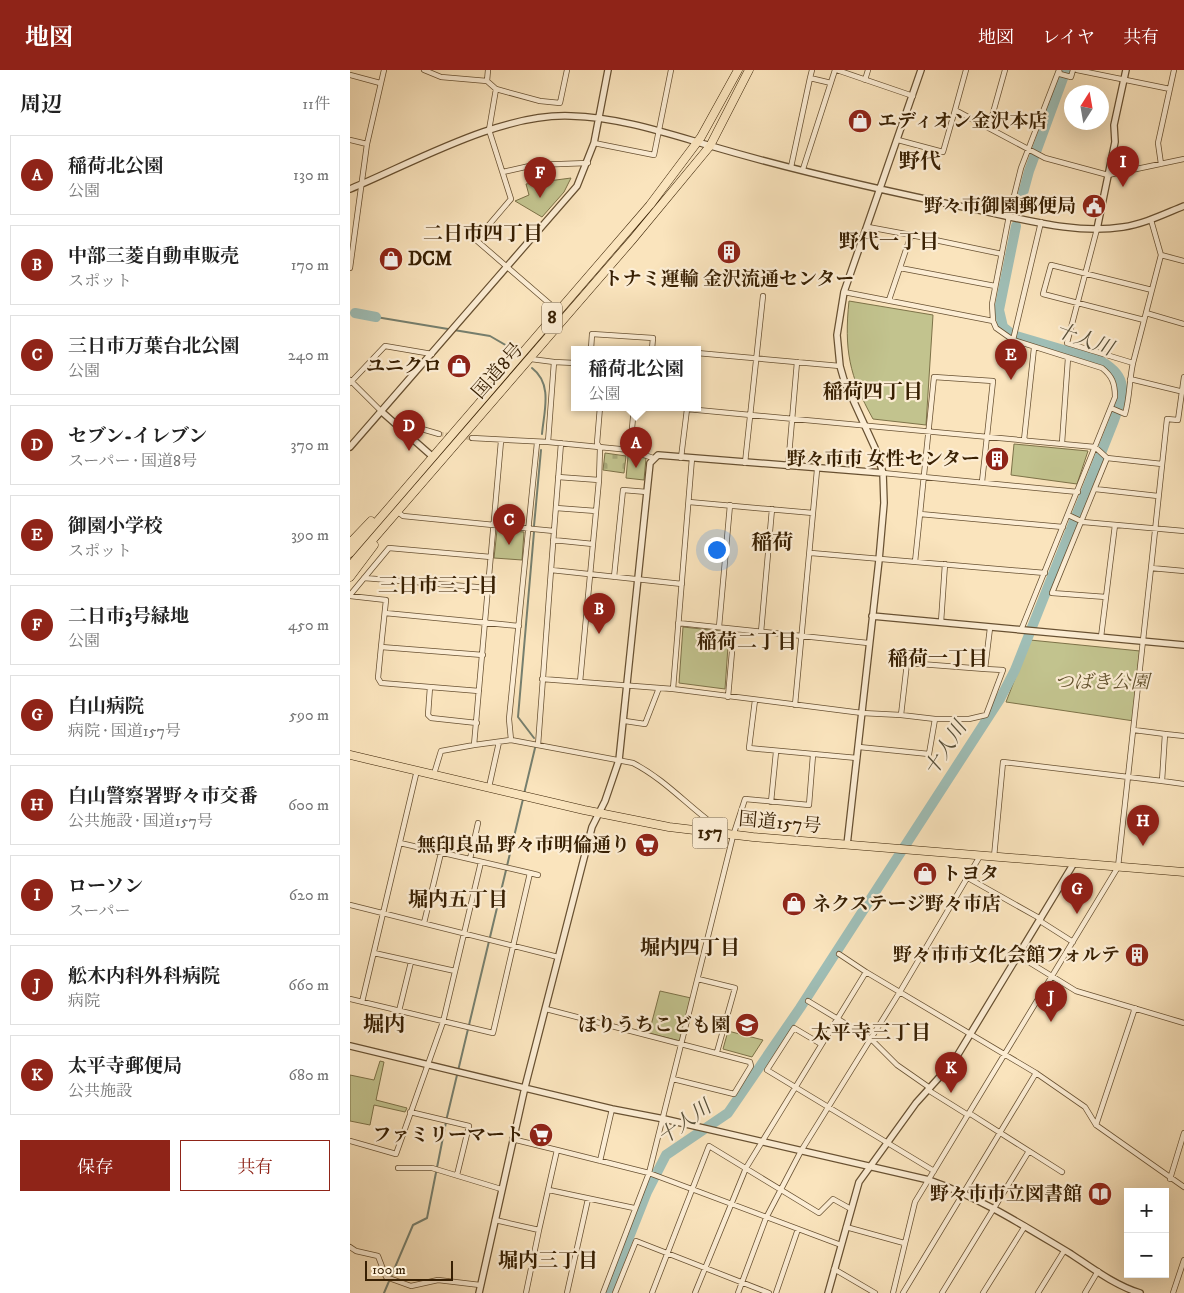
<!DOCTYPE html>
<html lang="ja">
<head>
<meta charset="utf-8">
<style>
  body { margin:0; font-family:"IM FELL DW Pica","Noto Serif JP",serif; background:#f2f2f2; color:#222 }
  .controls { position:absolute; right:15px; bottom:15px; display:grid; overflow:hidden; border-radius:0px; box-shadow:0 5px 20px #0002 }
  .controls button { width:45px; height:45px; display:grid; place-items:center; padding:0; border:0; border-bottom:1px solid #e0e0e0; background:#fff; color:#222; font:25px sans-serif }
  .compass { position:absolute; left:714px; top:15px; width:45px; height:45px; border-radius:50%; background:#fff; box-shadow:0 5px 20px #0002; rotate:11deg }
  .scale { position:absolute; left:15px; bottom:12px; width:88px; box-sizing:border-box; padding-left:5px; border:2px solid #382003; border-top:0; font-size:14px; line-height:18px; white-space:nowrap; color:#382003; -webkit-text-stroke:4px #fcedd4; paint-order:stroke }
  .you { position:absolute; left:366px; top:479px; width:18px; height:18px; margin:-12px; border:4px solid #fff; border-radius:50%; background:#1a73e8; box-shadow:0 0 0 8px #1a73e833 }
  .badge { display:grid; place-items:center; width:32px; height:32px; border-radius:50%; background:#8f2418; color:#fff; font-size:16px; font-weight:700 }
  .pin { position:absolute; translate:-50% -41px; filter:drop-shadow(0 1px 2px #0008) }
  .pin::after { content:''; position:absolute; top:26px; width:18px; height:15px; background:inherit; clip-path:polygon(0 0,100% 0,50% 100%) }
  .popup { position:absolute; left:221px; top:276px; width:130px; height:65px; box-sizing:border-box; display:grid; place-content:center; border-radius:0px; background:#fff; filter:drop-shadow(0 1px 4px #0005); font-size:16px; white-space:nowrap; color:#767676 }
  .popup b { font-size:19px; color:#222 }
  .popup::after { content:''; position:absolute; left:50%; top:100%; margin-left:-10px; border:10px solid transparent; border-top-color:#fff }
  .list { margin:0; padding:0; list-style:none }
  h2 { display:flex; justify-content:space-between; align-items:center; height:65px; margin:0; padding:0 20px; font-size:21px }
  h2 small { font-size:16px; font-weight:400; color:#767676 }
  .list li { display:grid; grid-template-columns:32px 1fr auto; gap:15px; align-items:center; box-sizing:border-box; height:80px; margin:0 10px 10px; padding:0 10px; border:1px solid #e0e0e0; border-radius:0px }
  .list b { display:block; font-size:19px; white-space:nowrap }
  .list p { margin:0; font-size:16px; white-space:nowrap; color:#767676 }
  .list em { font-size:16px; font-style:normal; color:#767676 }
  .actions { display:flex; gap:10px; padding:15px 20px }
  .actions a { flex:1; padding:11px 0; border:1px solid #8f2418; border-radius:0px; text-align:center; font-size:18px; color:#8f2418 }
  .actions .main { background:#8f2418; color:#fff }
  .map { position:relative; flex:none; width:834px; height:1223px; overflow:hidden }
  header { display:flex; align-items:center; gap:30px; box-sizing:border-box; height:70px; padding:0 25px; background:#8f2418; color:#fff }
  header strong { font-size:24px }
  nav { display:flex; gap:28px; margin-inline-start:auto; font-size:18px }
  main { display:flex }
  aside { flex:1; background:#fff }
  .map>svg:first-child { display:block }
  .cemetery { fill:url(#cemetery-stones); stroke:#7d7248 }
  .green { fill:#c2c38e; stroke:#7d7248 }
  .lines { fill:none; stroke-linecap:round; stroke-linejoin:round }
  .stream { stroke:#767f6e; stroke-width:2 }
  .river { stroke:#9fbeb6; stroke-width:10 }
  .minor-tunnel { stroke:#d3bd98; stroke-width:4.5; stroke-dasharray:4.5 2; stroke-linecap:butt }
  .minor-casing { stroke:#685132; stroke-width:6 }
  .tertiary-casing { stroke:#685132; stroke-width:8 }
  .trunk-casing { stroke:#382003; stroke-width:9 }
  .minor { stroke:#fcedd4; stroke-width:4.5 }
  .tertiary { stroke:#fcedd4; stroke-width:5.5 }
  .trunk { stroke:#fae4bd; stroke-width:8 }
  .labels { text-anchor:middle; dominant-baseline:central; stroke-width:4.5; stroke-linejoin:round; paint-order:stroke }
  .shield { fill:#fcedd4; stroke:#735e42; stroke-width:1 }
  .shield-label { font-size:18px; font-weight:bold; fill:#382003 }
  .poi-label { font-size:19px; font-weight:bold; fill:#382003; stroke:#fcedd4; text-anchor:end }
  .street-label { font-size:19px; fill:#382003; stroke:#fcedd4 }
  .park-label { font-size:19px; font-style:italic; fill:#61512d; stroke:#fcedd4 }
  .neighbourhood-label { font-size:20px; font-weight:bold; fill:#382003; stroke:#fcedd4 }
  .water-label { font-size:20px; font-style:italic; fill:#574f39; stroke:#fcedd4 }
  .quarter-label { font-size:21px; font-weight:bold; fill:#382003; stroke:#fcedd4 }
</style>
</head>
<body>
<header>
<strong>地図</strong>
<nav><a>地図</a><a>レイヤ</a><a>共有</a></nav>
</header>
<main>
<aside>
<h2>周辺<small>11件</small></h2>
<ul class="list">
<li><span class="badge">A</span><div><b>稲荷北公園</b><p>公園</p></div><em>130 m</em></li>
<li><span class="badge">B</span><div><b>中部三菱自動車販売</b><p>スポット</p></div><em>170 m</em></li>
<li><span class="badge">C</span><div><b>三日市万葉台北公園</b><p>公園</p></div><em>240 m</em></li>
<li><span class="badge">D</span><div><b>セブン-イレブン</b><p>スーパー · 国道8号</p></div><em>370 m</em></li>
<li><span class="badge">E</span><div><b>御園小学校</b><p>スポット</p></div><em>390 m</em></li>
<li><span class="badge">F</span><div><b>二日市3号緑地</b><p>公園</p></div><em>450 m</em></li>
<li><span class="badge">G</span><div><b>白山病院</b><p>病院 · 国道157号</p></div><em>590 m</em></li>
<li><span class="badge">H</span><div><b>白山警察署野々市交番</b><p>公共施設 · 国道157号</p></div><em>600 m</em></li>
<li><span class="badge">I</span><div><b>ローソン</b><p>スーパー</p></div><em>620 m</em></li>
<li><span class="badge">J</span><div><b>舩木内科外科病院</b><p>病院</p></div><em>660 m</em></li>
<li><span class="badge">K</span><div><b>太平寺郵便局</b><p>公共施設</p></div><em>680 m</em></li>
</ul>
<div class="actions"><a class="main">保存</a><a>共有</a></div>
</aside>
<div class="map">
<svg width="834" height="1223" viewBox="0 0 834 1223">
  <defs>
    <pattern id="cemetery-stones" width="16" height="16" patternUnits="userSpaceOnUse" patternTransform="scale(1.25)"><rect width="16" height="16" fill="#c2c38e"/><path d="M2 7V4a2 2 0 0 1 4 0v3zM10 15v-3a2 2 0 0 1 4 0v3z" fill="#a7a779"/></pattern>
  </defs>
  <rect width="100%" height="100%" fill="#fae4bd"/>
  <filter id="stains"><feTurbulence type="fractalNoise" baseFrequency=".004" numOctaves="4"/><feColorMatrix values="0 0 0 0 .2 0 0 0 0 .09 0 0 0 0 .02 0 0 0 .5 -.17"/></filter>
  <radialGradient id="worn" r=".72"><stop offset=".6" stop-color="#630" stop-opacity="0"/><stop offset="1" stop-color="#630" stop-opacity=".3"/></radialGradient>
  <path class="cemetery" d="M255 383 276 386 274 403 253 400Z"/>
  <path class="green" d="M221 108 214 122 192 147 165 131 179 125 176 114Z
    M499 231 583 245 576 355 523 349C499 306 494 279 499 231Z
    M664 374 738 381 727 414 661 405Z
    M278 386 296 388 294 410 276 408Z
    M147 460 174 462 172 490 144 488Z
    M333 557 379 562 375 619 329 613Z
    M680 570 790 581 784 651 656 632Z
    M310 921 341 928 330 971 299 963Z
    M378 961 413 970 402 987 373 979Z
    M30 991 34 992 26 1030 57 1038 55 1042 24 1035 20 1055 0 1051V1005L24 1010Z"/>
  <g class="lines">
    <path class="stream" d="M26 247 140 266 164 280
      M182 298C203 314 194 341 192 364
      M184 456 191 380
      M184 668 168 647 184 462
      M174 724 185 678
      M34 1223 63 1155 77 1148 97 1047 173 729"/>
    <path class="river" d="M669 138 679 101 716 0
      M5 243 26 247
      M257 1223 297 1122 316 1085 378 1043 450 938 650 629 665 600 763 353C773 325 781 308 751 291L663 265 653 257 649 240 666 156"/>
    <path class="minor-tunnel" d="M89 364 122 368"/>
    <g class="minor-casing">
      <path id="minor" d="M74 0 91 7 137 11 146 19 190 31 210 33 217 0
        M462 0 460 8 481 13
        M487 0 563 26
        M709 0 710 4 721 7 723 0
        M727 0 820 19
        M0 5 30 13
        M515 10 518 0
        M137 11 138 0
        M146 19 139 60 161 129 126 170 208 241
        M605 40 616 0
        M639 57 655 0
        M0 70 17 74
        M548 70 593 82 605 40 695 88 758 105 834 89
        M244 73 304 85 321 0
        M811 94 808 73 824 0
        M441 97 460 8
        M453 99 485 0
        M153 102 184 95 238 93
        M801 150 811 185 834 191
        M518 157 561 165
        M747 159 717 273 783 293C779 311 780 327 775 344L761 338
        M0 198 17 74 34 0
        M550 198 645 216
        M494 222 643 251
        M539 230 561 165 652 184
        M796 243 834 254
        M794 250 693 224 701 195 802 220
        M663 270 691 152
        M241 279 242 264 303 268 302 279
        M347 283 490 296
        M181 289 204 292 198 372
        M204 292 225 293
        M783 293 811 185
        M780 309 834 322
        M0 310 32 342
        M0 313 35 276 82 284
        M50 359 65 357 89 364
        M122 368 198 372 280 380 303 388
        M674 370 684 278
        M712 373 718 288
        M280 380 284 337
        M331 388 337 339 745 377 757 388
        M395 393 413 226
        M438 397 447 292
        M533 403 728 422
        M208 407 249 410
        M745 419 808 426
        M339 432 463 443
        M206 438 246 441
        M48 442 53 446 204 461 201 500 332 514
        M570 444 584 307 643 311 632 412
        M718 445 733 452 834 461
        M204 461 211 373
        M203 470 243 474
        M461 483 695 503
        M565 492 570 444 713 457
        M801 498 817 349 828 350 834 307
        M264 507 273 420 297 422
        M14 508 139 518
        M0 525 39 478 141 487
        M0 526 36 530 31 577 133 585
        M756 527 702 523 757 388 812 394
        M35 543 169 556
        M591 552 595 494
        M328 553 518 573
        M369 557 380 435
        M671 560 765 327C765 313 762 306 752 298L663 270 646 258 643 251 642 234 659 146 671 98 709 0
        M411 562 422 439
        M751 567 765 455
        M31 577 28 608 31 613 129 621
        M192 609 323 619 512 643 551 645
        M230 612 249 410 250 378 247 373 250 337
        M80 617 78 645 81 648 127 653
        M323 619 342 388
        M378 627 384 559
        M405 630 399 678 507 688
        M445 635 467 400
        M585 649H619L636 645 653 600 635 599
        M275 651 295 654 309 618
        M784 660 815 664
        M161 670 159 649 187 373
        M124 675 161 670 283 693C314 709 336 734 363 754L362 763
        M188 675 201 500
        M509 677 579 684 585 649 551 645 557 593 635 599 640 558
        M84 704 91 681 124 675 151 371
        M812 711 834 714
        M139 717 149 672
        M421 732 426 682
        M50 773 180 803
        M644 787 653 692 812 711 815 664 834 666
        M120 789 128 753
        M618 808 691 849
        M0 835 208 887
        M690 851 723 872
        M74 853 91 783
        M24 883 105 901
        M489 884 516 902
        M669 886 726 921 834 953
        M348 909 385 918 367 982
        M0 929 143 963 180 803 188 805
        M458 931 521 969 547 995 580 1018
        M12 932 67 700
        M196 939 400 992 401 996 384 1024 323 1009
        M49 941 61 892
        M471 974 444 958 417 1000 584 1101
        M578 1020 618 1045
        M60 1042 119 1056 107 1105
        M619 1043 712 1102
        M746 1055 785 938
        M162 1069 207 1080
        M0 1071 46 1084 93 952 131 792
        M250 1091 262 1039
        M48 1098H82L151 1119
        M820 1109 834 1063
        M199 1120 284 1138
        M145 1150 189 1160 207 1080 299 1103 491 1175
        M496 1157 554 1173
        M0 1177 6 1181 28 1186 36 1207 61 1216 88 1210 130 1215
        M484 1199 525 1223
        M176 1223 189 1160
        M217 1223 238 1129
        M253 1223 299 1103 383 766 395 729 459 735 463 685
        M265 1223 286 1171 419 1223
        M302 1223 359 1076 469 1143 483 1129 501 1139
        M345 1223 396 1098 516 902 686 1003 735 1037 746 1055 834 1117
        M388 1223 416 1148 451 1081 551 920 630 786
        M426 1223 448 1159
        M543 1223 565 1132 768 797 801 498 834 501
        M553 1223 686 1003
        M592 1223 679 1081
        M633 1223 675 1156
        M688 1223 714 1181
        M735 1223 748 1201
        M823 1223 834 1190"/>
    </g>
    <g class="tertiary-casing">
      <path id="tertiary" d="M0 119C65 92 150 43 221 46 268 47 316 63 361 76 446 101 535 121 623 139 670 148 724 165 773 157 794 154 814 144 834 136
        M747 159 765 72 764 55 776 0
        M32 342 83 387
        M0 377 227 116 244 73 258 0
        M522 546 834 575
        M497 775 529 490 534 433 533 403 525 378 494 310 490 296 487 265 494 222 571 0
        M0 976 262 1039 314 1049 579 1110C631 1128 674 1156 721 1184 742 1198 766 1216 790 1223
        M129 1223 175 1017 242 757 255 731 269 690 300 393 308 385 533 403
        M478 1223 509 1112 566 1033 604 991 724 793"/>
    </g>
    <g class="trunk-casing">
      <path id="trunk" d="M0 473 21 451
        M0 483 300 135 351 67 388 0
        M0 496 283 169 360 76 399 0
        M0 507 24 475
        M0 685 234 740 319 757 403 767 834 802"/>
    </g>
    <use href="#minor" class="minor"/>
    <use href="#tertiary" class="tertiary"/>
    <use href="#trunk" class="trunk"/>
  </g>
  <defs>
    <g id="shop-disc" transform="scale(1.25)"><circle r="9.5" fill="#8f2418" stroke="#fcedd4"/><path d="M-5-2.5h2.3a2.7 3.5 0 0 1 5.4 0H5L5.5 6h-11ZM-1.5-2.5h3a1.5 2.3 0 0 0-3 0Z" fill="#fff"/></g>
    <g id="civic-disc" transform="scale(1.25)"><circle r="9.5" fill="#8f2418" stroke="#fcedd4"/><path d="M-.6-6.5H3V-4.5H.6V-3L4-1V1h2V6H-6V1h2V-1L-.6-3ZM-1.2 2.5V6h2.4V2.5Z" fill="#fff"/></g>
    <g id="building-disc" transform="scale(1.25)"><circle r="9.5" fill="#8f2418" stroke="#fcedd4"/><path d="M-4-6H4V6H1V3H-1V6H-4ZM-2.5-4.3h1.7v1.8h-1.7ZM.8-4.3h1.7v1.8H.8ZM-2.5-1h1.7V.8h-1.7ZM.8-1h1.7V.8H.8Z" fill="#fff"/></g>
    <g id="supermarket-disc" transform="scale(1.25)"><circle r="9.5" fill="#8f2418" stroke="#fcedd4"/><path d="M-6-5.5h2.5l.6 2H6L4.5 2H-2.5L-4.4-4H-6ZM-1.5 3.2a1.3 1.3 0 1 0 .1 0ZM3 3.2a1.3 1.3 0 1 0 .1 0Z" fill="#fff"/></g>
    <g id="school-disc" transform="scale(1.25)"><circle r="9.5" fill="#8f2418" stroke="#fcedd4"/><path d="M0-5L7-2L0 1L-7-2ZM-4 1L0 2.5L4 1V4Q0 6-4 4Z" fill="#fff"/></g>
    <g id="library-disc" transform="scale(1.25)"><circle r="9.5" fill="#8f2418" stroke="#fcedd4"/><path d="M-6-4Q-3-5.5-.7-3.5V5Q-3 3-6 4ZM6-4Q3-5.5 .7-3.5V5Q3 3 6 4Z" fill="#fff"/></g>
  </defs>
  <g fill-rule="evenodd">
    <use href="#shop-disc" x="510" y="51"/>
    <use href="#civic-disc" x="744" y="136"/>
    <use href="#building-disc" x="379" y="182"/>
    <use href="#shop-disc" x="41" y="189"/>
    <use href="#shop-disc" x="109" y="296"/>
    <use href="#building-disc" x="647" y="389"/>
    <use href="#supermarket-disc" x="297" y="775"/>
    <use href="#shop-disc" x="575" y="804"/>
    <use href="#shop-disc" x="444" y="834"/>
    <use href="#building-disc" x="787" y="885"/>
    <use href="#school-disc" x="397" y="955"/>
    <use href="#supermarket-disc" x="191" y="1065"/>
    <use href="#library-disc" x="750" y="1124"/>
  </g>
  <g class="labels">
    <g class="shield">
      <rect x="192" y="232.5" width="20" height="31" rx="4"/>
      <rect x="342.5" y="747.5" width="35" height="31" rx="4"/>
    </g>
    <g class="shield-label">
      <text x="202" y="248">8</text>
      <text x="360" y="763">157</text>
    </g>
    <g class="poi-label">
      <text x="528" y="51" text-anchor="start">エディオン金沢本店</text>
      <text x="726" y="136">野々市御園郵便局</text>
      <text x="58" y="189" text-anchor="start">DCM</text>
      <text x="379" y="209" text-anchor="middle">トナミ運輸 金沢流通センター</text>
      <text x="92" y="296">ユニクロ</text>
      <text x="630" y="389">野々市市 女性センター</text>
      <text x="280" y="775">無印良品 野々市明倫通り</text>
      <text x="592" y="804" text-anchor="start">トヨタ</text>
      <text x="462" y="834" text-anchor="start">ネクステージ野々市店</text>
      <text x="770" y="885">野々市市文化会館フォルテ</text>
      <text x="380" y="955">ほりうちこども園</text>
      <text x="174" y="1065">ファミリーマート</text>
      <text x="732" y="1124">野々市市立図書館</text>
    </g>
    <g class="street-label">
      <text transform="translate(148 301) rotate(-49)">国道8号</text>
      <text transform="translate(430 753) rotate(5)">国道157号</text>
    </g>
    <g class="park-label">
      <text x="752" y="612">つばき公園</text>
    </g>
    <g class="neighbourhood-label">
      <text x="133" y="164">二日市四丁目</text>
      <text x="539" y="172">野代一丁目</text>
      <text x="523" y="322">稲荷四丁目</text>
      <text x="88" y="516">三日市三丁目</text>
      <text x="397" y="572">稲荷二丁目</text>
      <text x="588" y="589">稲荷一丁目</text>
      <text x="108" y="830">堀内五丁目</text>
      <text x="340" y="878">堀内四丁目</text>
      <text x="521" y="963">太平寺三丁目</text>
      <text x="198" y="1191">堀内三丁目</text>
    </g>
    <g class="water-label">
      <text transform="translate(734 270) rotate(20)">十人川</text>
      <text transform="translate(596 679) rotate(-57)">十人川</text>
      <text transform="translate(335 1053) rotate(-36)">十人川</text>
    </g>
    <g class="quarter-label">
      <text x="570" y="92">野代</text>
      <text x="422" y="473">稲荷</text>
      <text x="34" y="955">堀内</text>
    </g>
  </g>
  <rect width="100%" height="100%" filter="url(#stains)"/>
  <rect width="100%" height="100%" fill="url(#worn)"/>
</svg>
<div class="controls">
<button>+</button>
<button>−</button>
</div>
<svg class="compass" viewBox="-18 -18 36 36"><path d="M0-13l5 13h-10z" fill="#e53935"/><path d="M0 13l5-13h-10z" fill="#767676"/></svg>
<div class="scale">100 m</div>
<div class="you"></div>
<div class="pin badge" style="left:286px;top:398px">A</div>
<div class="popup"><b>稲荷北公園</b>公園</div>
<div class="pin badge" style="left:249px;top:564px">B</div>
<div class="pin badge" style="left:159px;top:475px">C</div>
<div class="pin badge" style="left:59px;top:381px">D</div>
<div class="pin badge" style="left:661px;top:310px">E</div>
<div class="pin badge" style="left:190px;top:128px">F</div>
<div class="pin badge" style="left:727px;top:844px">G</div>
<div class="pin badge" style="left:793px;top:776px">H</div>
<div class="pin badge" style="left:773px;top:117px">I</div>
<div class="pin badge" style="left:701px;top:952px">J</div>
<div class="pin badge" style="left:601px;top:1023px">K</div>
</div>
</main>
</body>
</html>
